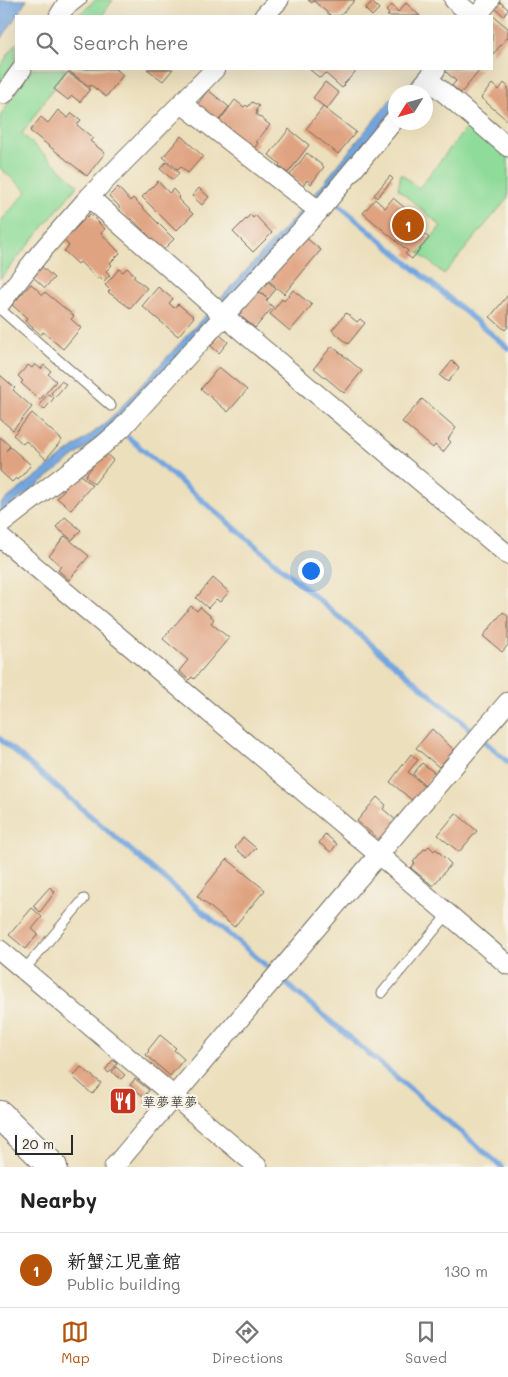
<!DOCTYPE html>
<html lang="en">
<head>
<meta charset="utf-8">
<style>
  body { margin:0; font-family:Mali,"Klee One",sans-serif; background:#f6f6f6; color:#222 }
  .compass { position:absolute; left:388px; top:85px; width:45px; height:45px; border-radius:50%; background:#fff; box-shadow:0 5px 20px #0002; rotate:233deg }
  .scale { position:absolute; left:15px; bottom:12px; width:58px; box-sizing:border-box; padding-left:5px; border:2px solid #2b2b2b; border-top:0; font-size:14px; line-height:18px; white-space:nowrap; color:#2b2b2b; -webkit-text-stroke:4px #f7f3e8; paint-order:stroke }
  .you { position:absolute; left:310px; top:570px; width:18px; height:18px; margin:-12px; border:4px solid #fff; border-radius:50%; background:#1a73e8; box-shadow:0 0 0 8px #1a73e833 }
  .badge { display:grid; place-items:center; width:32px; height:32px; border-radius:50%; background:#b45309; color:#fff; font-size:16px; font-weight:700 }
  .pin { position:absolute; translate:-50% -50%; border:2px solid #fff; box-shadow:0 1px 5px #0006 }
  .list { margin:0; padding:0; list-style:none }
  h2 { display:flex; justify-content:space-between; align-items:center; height:65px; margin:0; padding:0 20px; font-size:21px }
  h2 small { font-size:16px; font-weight:400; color:#767676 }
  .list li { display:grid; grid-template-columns:32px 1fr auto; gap:15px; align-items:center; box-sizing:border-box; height:75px; padding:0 20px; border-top:1px solid #e0e0e0 }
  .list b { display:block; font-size:19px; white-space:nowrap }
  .list p { margin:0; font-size:16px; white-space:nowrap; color:#767676 }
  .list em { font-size:16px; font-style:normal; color:#767676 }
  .icon { flex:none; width:28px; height:28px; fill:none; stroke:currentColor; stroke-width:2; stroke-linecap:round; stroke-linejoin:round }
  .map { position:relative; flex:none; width:508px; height:1167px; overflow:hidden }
  .search { position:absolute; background:#fff; box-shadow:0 5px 20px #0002; left:15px; right:15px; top:15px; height:55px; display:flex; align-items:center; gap:12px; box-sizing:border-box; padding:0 18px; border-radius:0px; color:#767676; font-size:19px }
  .sheet { height:140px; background:#fff }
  nav { display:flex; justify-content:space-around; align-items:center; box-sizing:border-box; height:70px; border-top:1px solid #e0e0e0; background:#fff; font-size:14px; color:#767676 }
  nav a { display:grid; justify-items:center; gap:2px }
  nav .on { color:#b45309 }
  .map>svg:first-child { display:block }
  .green { fill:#8fdc9a; stroke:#5d8462 }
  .water { fill:#72a5de; stroke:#4e6884 }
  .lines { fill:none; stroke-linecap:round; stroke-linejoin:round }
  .stream { stroke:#72a5de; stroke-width:5.5 }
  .building { fill:#e0a381 }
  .lane-casing { stroke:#6f6a5e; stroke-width:11 }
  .street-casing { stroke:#6f6a5e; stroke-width:21 }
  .highway-casing { stroke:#6f6a5e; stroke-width:30 }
  .lane { stroke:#fff; stroke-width:9 }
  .street { stroke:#fff; stroke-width:19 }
  .highway { stroke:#fff; stroke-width:28 }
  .labels { text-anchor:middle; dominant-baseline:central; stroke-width:4; stroke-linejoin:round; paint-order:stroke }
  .poi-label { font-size:14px; fill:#2b2b2b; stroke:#f7f3e8; text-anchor:start }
</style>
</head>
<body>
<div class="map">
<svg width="508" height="1167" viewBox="0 0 508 1167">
  <rect width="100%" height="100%" fill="#f7f3e8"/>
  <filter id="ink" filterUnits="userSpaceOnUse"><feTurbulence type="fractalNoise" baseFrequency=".02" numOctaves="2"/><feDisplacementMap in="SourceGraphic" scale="10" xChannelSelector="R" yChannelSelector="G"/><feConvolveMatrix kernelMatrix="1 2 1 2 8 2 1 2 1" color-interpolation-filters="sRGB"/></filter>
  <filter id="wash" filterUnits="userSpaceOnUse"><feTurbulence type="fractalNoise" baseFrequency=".0096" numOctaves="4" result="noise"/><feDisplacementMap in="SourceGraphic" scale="20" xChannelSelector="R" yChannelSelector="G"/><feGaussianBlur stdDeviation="1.12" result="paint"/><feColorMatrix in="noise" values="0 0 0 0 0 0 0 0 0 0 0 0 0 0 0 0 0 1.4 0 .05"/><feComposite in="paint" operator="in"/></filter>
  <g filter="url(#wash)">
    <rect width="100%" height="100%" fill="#ecdfbc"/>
    <path class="green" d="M95 0H113L102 16H78Z
      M16 43V66L0 90V67Z
      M31 69H66L22 134 78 185 0 279V222L27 191 0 168V119L1 115Z
      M469 124 508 155V198L444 274 419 253 441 226 398 189 401 174 419 188Z"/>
    <path class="water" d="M0 0H27L0 41Z
      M395 94V107L319 202 115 425 0 514V504L102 426 118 411 305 206Z"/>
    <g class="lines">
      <path class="stream" d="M339 205 508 348
        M129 438 474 732
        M0 739 269 968
        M485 742 508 762
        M282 980 502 1167"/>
    </g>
    <g id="blocks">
      <path class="building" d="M308 0H355L340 16H331L314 1 312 3Z
        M372 2 379 9 372 16 365 9Z
        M500 2 508 9 504 16 495 8Z
        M406 3 420 16H387L389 14 386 11 392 5 398 12Z
        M492 15 508 28V37L493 54 492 53Z
        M70 69H116L123 75 106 97 91 85 90 87 69 71Z
        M147 69H173L163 81Z
        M309 69H358L344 84 345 85 342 88 325 73 320 78Z
        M447 69H481L461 93 452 86 456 81 445 71Z
        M68 72 90 89 80 102 72 96 68 100 54 89Z
        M325 82 339 93 327 109 313 98Z
        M504 83 508 87V121L481 98 492 84 499 90Z
        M208 90 229 107 216 124 195 108Z
        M235 100 244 107 246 105 248 107 252 102 259 106 256 110 257 112 256 114 270 125 256 142 258 143 252 152 217 124Z
        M323 107 356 132 338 154 306 129Z
        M58 110 68 118 72 113 81 120 77 125 93 138 90 141 105 153 87 176 30 131 41 117 48 123Z
        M289 129 309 145 288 173 279 166 280 164 269 155Z
        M181 136 203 156 188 173 181 167 178 170 163 157Z
        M307 153 324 167 311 184 307 180 303 186 290 175Z
        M166 162 179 173 173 180 160 169Z
        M390 176 393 179 377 198 374 195Z
        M158 181 169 193 173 189 180 197 178 199 193 214 176 231 142 197Z
        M118 187 130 201 133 198 174 239 163 250 131 218 129 220 120 211 119 206 109 196Z
        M199 188 209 197 202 205 192 196Z
        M393 198 422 222 417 228 429 238 412 259 405 254 408 251 363 213 375 199 385 208Z
        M90 214 105 229 101 233 120 253 110 263 112 265 106 271 110 275 104 281 100 277 98 279 80 262 78 264 64 251 69 246 64 240Z
        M250 215 253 218 255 215 272 233 253 252 233 232Z
        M305 237 321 250 284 294 269 281Z
        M42 267 54 278 45 288 33 277Z
        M127 268 135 275 133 277 147 288 130 308 108 292 110 290 105 285 119 269 123 272Z
        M267 281 276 289 268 299 259 291Z
        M31 284 43 295 45 292 74 316 71 319 81 328 63 349 43 332 41 335 25 321 27 318 12 305Z
        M158 287 173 299 169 303 174 308 178 304 194 317 178 336 142 306Z
        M293 290 312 305 290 331 270 314 282 299 284 301Z
        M258 292 268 299 266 301 273 307 255 328 239 315Z
        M508 295V327L505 330 490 317Z
        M346 313 357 322 360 319 365 323 348 344 332 330Z
        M220 335 228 342 219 353 211 346Z
        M332 346 362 371 344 393 314 368Z
        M452 361 459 368 448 382 440 376Z
        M35 364 41 369 44 365 51 371 48 374 56 381 40 400 21 383 23 381 18 376 28 365 32 368Z
        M219 367 247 390 228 412 201 389Z
        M0 375 15 388 13 390 32 407 13 430 0 419Z
        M61 381 66 384 55 397 51 393Z
        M48 394 54 398 44 410 39 405Z
        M422 399 456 428 448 439 451 442 443 452 435 445 433 448 402 422Z
        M32 413 62 440 46 459 26 441 23 444 13 435Z
        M0 437 10 446 6 451 10 447 31 465 18 480 16 478 12 482 0 471Z
        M104 452 113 460 94 484 85 476Z
        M78 473 92 485 71 510 57 498Z
        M65 517 81 530 72 540 56 527Z
        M65 536 89 556 69 580 58 570 61 566 49 556Z
        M213 578 229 592 220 602 216 599 208 608 196 598Z
        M191 606 197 611 200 607 214 619 211 623 229 638 194 679 192 677 189 680 179 671 188 660 163 639Z
        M503 612 508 616V645L502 652 483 636Z
        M432 729 454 750 439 767 416 748Z
        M411 754 418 760 408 772 425 786 413 801 390 782Z
        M422 763 435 773 425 785 413 774Z
        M377 797 386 805 383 809 398 822 381 841 357 821Z
        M456 813 477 831 459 852 438 835Z
        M325 834 337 844 331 852 319 843Z
        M243 837 256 848 247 858 235 848Z
        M429 846 434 851 436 849 451 864 433 886 411 868 415 863 413 862 424 849 425 850Z
        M227 859 265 890 234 927 197 896Z
        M50 887 55 892 40 912 33 906Z
        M32 908 42 917 32 929 38 934 26 949 9 935Z
        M160 1035 176 1048 174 1050 184 1059 170 1076 146 1055 149 1051 148 1050Z
        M113 1060 117 1064 109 1073 105 1070Z
        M81 1067 101 1083 92 1094 73 1077Z
        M116 1067 125 1075 121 1079 112 1072Z
        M135 1079 149 1090 144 1097 130 1085Z
        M148 1096 156 1103 151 1109 143 1101Z"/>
    </g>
  </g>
  <g filter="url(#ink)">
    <use href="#blocks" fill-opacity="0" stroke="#6f6a5e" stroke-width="1"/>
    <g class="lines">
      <g class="lane-casing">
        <path id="lane" d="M68 11 82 0
          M0 309 111 406
          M24 970 84 899
          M382 993 448 914"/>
      </g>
      <g class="street-casing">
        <path id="street" d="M454 0 473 16
          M59 16 69 0
          M264 16 279 0
          M477 16 490 0
          M428 79 508 147
          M417 92 436 69
          M4 94 22 69
          M181 103 319 211
          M89 197 224 316 508 555
          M0 304 40 253 89 197 215 69
          M0 525 103 445 121 429 319 211 396 118
          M0 537 379 855 508 965
          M0 950 258 1167
          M114 1167 508 702"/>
      </g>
      <g class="highway-casing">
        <path id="highway" d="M0 1115 53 1167"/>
      </g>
      <use href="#lane" class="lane"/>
      <use href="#street" class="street"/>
      <use href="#highway" class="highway"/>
    </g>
  </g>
  <defs>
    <g id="restaurant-square" transform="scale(1.4375)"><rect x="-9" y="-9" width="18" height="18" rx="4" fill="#c8321e" stroke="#f7f3e8"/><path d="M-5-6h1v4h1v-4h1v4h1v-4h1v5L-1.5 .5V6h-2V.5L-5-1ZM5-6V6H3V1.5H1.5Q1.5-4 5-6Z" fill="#fff"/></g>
  </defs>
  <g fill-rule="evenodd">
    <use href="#restaurant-square" x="123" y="1101"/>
  </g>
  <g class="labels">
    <g class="poi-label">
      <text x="142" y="1101">華夢華夢</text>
    </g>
  </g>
</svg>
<svg class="compass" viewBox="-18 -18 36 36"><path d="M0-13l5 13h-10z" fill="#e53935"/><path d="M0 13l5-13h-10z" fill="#767676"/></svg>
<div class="scale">20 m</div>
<div class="you"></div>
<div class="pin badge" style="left:408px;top:225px">1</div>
<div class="search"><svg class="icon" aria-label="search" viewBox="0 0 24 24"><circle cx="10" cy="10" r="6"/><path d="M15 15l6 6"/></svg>Search here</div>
</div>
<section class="sheet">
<h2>Nearby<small></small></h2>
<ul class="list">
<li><span class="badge">1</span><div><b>新蟹江児童館</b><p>Public building</p></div><em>130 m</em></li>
</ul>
</section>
<nav>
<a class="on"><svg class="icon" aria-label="map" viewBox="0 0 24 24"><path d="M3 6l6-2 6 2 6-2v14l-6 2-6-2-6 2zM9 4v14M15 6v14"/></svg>Map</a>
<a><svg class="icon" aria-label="directions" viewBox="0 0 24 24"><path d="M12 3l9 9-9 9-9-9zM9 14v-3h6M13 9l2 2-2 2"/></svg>Directions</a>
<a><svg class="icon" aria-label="saved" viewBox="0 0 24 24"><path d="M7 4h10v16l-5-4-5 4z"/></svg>Saved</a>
</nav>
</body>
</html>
